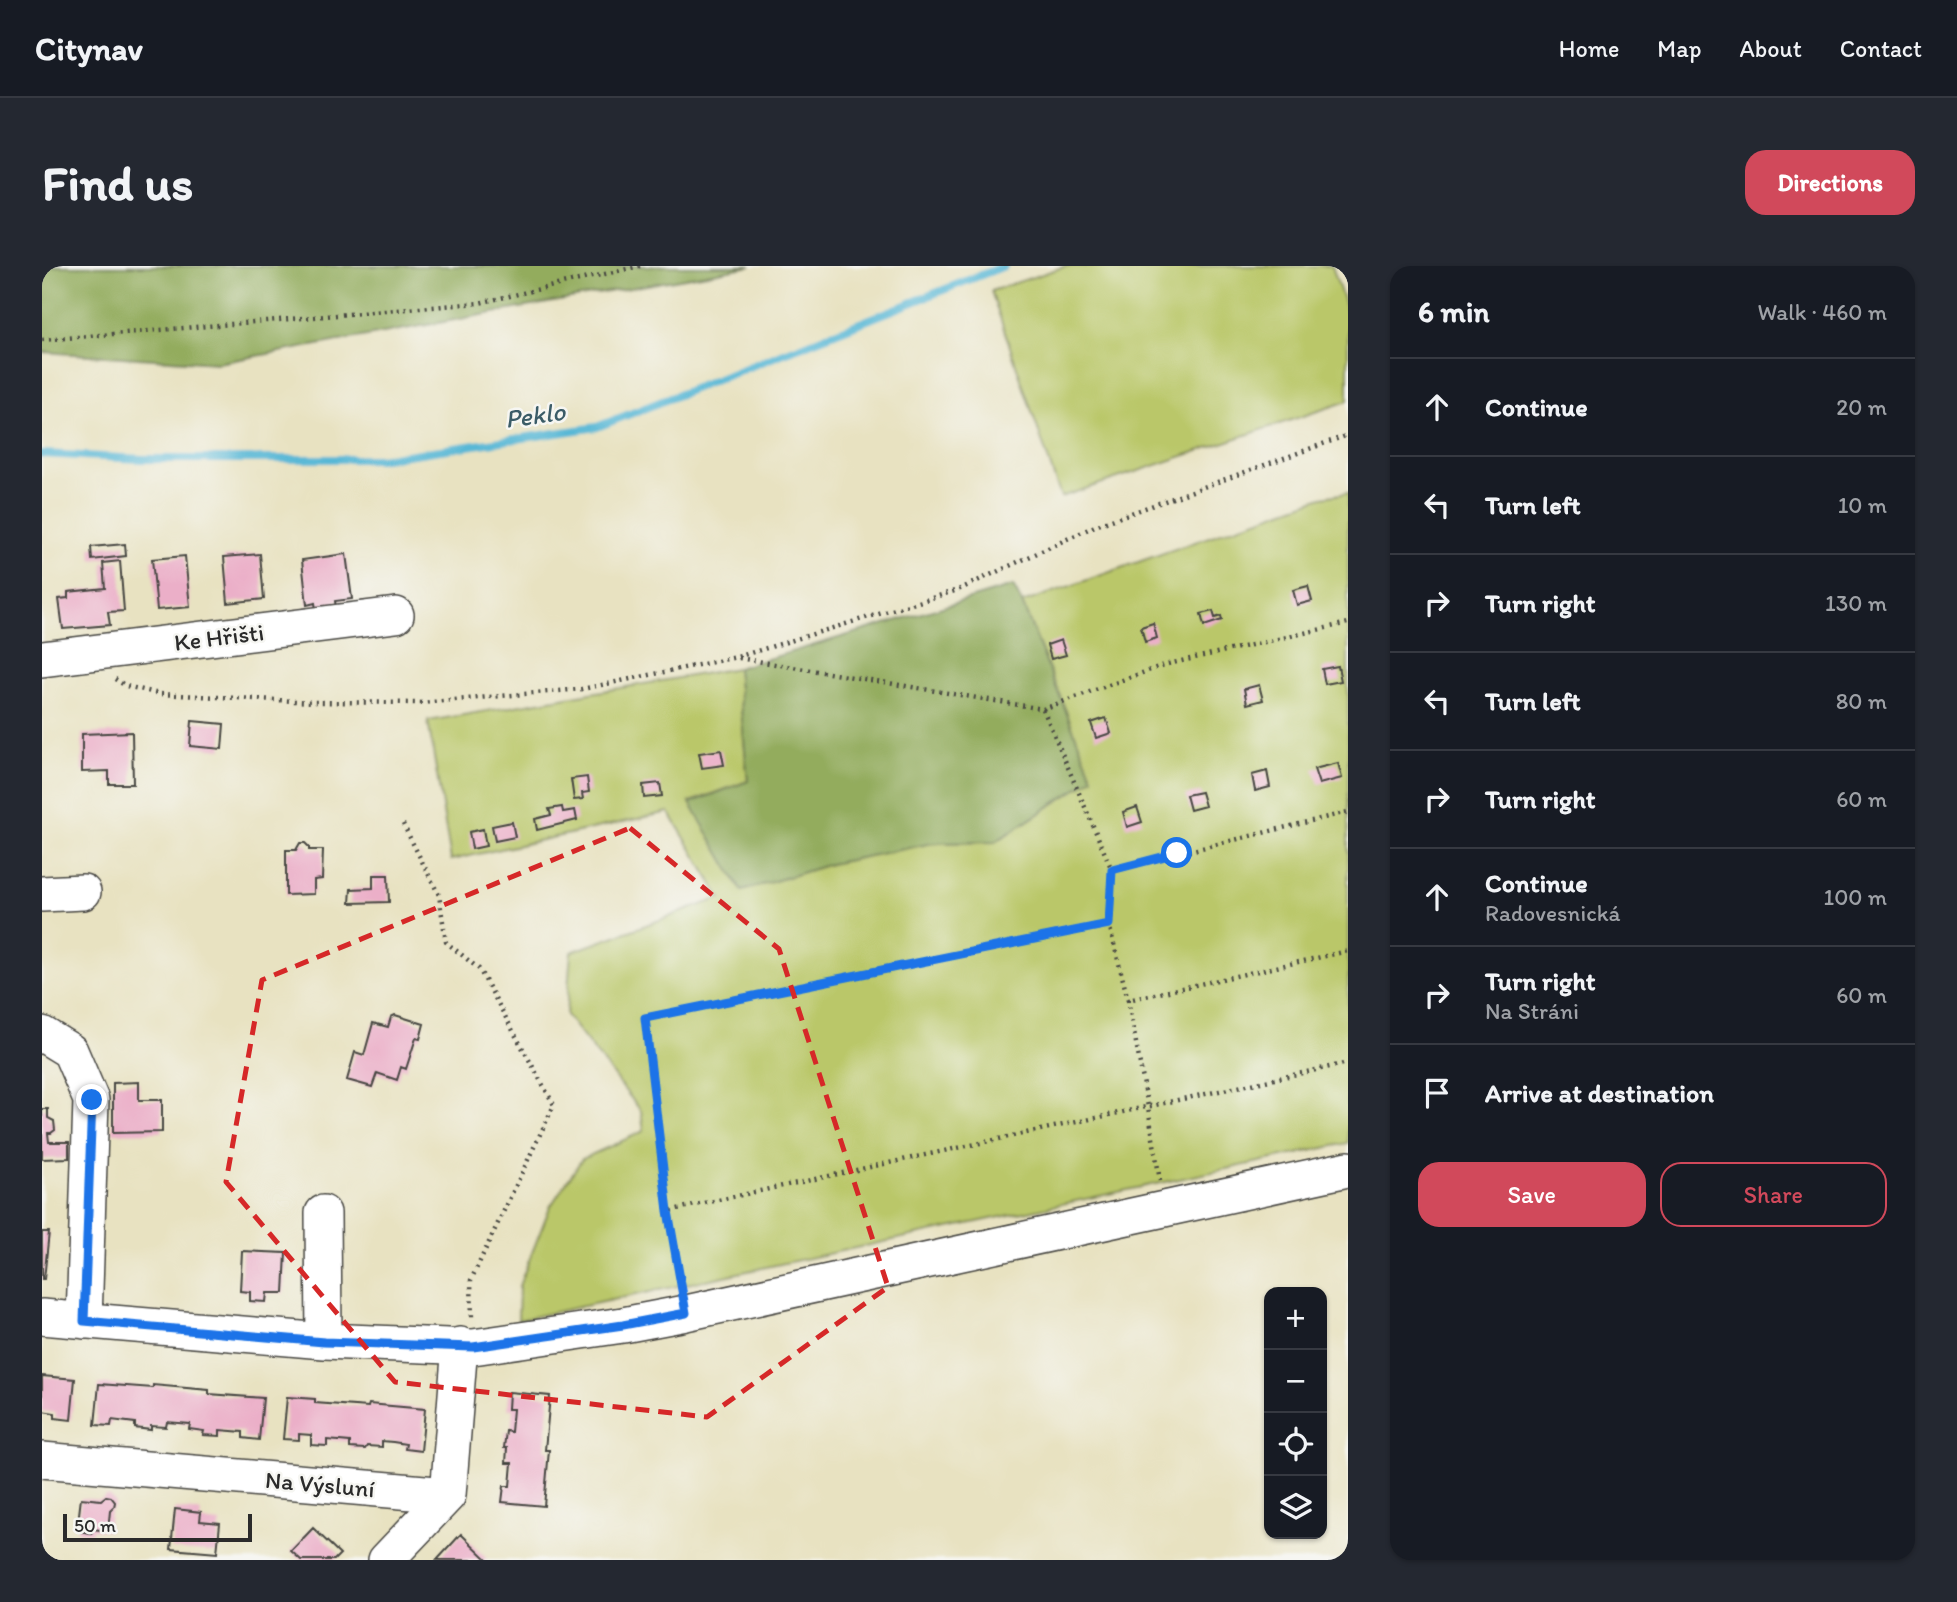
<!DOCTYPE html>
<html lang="en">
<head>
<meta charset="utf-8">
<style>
  body { margin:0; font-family:Itim,sans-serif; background:#242831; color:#f1f3f6 }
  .controls { position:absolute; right:21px; bottom:21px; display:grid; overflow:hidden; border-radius:14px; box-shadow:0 2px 5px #0004 }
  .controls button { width:63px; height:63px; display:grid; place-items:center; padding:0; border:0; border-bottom:2px solid #363941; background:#171b24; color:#f1f3f6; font:35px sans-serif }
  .scale { position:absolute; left:21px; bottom:18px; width:189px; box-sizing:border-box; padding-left:7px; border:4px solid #2b2b2b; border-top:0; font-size:19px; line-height:24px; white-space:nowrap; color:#2b2b2b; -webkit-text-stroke:5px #f6f6f2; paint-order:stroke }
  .stop { position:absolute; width:21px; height:21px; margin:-16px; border:5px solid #1a73e8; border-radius:50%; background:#fff }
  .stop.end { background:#1a73e8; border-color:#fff; box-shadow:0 2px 7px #0008 }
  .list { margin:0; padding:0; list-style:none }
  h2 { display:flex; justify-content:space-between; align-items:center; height:91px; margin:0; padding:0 28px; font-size:30px }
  h2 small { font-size:23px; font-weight:400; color:#9ea1a6 }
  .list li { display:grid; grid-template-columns:46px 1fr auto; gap:21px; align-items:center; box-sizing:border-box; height:98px; padding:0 28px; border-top:2px solid #363941 }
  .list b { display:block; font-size:26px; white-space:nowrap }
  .list p { margin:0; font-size:23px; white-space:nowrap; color:#9ea1a6 }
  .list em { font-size:23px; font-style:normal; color:#9ea1a6 }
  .actions { display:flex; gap:14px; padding:21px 28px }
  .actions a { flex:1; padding:16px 0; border:2px solid #d1495b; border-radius:21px; text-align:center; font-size:24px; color:#d1495b }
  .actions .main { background:#d1495b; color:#fff }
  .icon { flex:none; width:38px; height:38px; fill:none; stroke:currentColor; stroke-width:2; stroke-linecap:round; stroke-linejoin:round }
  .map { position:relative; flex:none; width:1306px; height:1294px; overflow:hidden; border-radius:21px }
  header { display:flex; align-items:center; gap:42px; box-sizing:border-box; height:98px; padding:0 35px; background:#171b24; border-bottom:2px solid #363941 }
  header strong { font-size:33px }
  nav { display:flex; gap:38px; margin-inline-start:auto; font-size:24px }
  .intro { display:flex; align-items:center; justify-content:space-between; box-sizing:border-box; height:168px; padding:0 42px }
  h1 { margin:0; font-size:49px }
  .button { padding:18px 32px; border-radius:21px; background:#d1495b; color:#fff; font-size:24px; font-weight:700 }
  main { display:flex; gap:42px; padding:0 42px }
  aside { flex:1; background:#171b24; border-radius:21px; box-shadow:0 2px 5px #0004 }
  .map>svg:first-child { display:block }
  .green { fill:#bac769; stroke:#72794a; stroke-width:2 }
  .forest { fill:#93ac5d; stroke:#5f6c44; stroke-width:2 }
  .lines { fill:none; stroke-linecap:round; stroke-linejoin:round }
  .stream { stroke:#58b8d6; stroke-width:8 }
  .building { fill:#ebafc8 }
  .minor-casing { stroke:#474642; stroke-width:38 }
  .path { stroke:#474642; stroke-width:4.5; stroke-dasharray:2 5; stroke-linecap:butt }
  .minor { stroke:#fff; stroke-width:35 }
  .route { stroke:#1a73e8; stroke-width:9 }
  .marked { fill:none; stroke:#d62828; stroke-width:5; stroke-dasharray:14 9; stroke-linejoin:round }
  .labels { text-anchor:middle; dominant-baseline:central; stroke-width:5; stroke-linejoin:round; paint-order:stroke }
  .street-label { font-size:24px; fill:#2b2b2b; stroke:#f6f6f2 }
  .water-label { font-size:26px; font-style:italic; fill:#3b5c67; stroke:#f6f6f2 }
</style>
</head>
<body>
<header>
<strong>Citynav</strong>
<nav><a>Home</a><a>Map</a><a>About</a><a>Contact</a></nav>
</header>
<div class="intro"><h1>Find us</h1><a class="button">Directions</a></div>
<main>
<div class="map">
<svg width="1306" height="1294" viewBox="0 0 1306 1294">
  <rect width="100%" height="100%" fill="#f6f6f2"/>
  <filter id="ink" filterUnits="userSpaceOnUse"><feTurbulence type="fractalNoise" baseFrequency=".0143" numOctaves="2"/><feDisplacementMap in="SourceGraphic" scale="14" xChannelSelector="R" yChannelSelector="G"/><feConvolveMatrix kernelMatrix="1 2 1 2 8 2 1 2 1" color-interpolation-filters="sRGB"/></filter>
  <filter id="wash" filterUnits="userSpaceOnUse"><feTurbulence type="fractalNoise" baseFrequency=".00686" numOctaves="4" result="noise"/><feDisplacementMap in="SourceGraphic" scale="28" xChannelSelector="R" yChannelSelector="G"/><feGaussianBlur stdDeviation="1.57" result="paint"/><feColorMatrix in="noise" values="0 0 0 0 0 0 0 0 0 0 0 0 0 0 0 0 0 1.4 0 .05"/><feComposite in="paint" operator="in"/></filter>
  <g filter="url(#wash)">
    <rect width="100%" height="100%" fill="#e8e2c1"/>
    <path class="green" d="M1024 0H1290L1306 49V135L1019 231 949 25Z
      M1306 227V877L476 1054 477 1020 508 941 540 893 602 865 599 845 524 749 529 686 679 632 627 546 409 594 386 455 695 402 706 515 648 536 700 625 788 598 891 577 953 576 1051 512 980 337 1280 231Z"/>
    <path class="forest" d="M0 0H709L176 97 0 86Z
      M971 320 980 337 1051 512 953 576 891 577 788 598 700 625 648 537 706 515 695 402Z"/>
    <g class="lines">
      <path class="stream" d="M0 188 100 193H337L555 161 962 0"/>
    </g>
    <g id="blocks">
      <path class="building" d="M83 278 84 290 50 294 49 281Z
        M218 288 222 333 186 337 182 291Z
        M304 288 310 333 293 335 294 341 274 343 273 337 265 339 260 294Z
        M143 290 148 341 115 344 110 293Z
        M78 295 82 345 66 346 68 359 21 363 17 333 26 332V326L63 322 61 297Z
        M1266 320 1270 335 1255 339 1251 324Z
        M1171 345 1173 352 1179 350 1180 354 1162 360 1159 348Z
        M1111 357 1115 372 1103 376 1099 361Z
        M1019 374 1024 389 1009 393 1005 379Z
        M1296 400 1299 415 1283 418 1280 403Z
        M1217 419 1221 434 1205 438 1202 423Z
        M1064 452 1069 467 1054 472 1049 457Z
        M150 455 182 458 180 483 148 480Z
        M90 466 91 518H67V505L40 506V468Z
        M679 484 682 499 660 502 657 487Z
        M1296 497 1300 512 1277 518 1272 503Z
        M1225 505 1228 521 1213 525 1210 509Z
        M545 511 547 526 540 527 541 533 532 534 529 513Z
        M618 517 620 530 602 532 601 519Z
        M1159 526 1163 540 1148 544 1144 529Z
        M520 541 521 546 533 544 535 554 495 564 493 553 509 549 507 543Z
        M1095 541 1100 556 1085 561 1081 546Z
        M470 556 473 571 453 575 450 560Z
        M441 563 444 580 430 583 427 566Z
        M258 577H263L267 581V584H281L280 613 272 614V628L244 629V584H254Z
        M331 609H346L347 636 308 637 309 623 331 622Z
        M353 749 382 758 378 773 374 772 364 803 359 801 355 814 335 807 330 821 305 814 313 786 322 789 331 757 346 761 349 751Z
        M97 816V834H120V866L71 867V817Z
        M0 843H6V852L12 855 13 864 9 867H6L7 876H27V892L0 893Z
        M0 966H7L2 1013H0Z
        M200 985 244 987 242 1027H225L224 1036 208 1035V1026L198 1025Z
        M0 1110 33 1113 29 1154 13 1152V1147L0 1145Z
        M57 1118 111 1122V1119L167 1124V1128L221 1132 217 1174 201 1172V1166L178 1164V1170L161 1169 162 1165 147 1163 148 1158 125 1156 124 1161 109 1160V1164L93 1162V1157L70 1154 69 1160 53 1159Z
        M467 1126 508 1130 503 1184H507L502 1240 460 1236 462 1220H468L470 1197H464L465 1182H462L464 1165 469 1166 471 1143H466Z
        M245 1131 273 1133V1137L326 1141 327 1138 383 1143 379 1185 363 1183 364 1178 351 1176 340 1175V1181L325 1180 323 1183 308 1182V1176L297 1175 285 1174V1180L269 1179V1169L257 1168V1174L241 1173Z
        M64 1230 69 1231 73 1236 72 1241 68 1245 66 1265 50 1263V1267L35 1265 39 1232 59 1234Z
        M133 1243 159 1246 158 1255 178 1257 175 1287 129 1283Z
        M271 1262 298 1288 292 1294H259L249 1285Z
        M419 1268 446 1294H395Z"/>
    </g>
  </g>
  <g filter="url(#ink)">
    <use href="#blocks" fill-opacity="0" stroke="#474642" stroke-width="2"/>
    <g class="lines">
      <g class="minor-casing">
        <path id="minor" d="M0 393 354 349
          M0 628 41 626
          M0 768 28 785 49 834 42 1055
          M281 947 282 1075
          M0 1051 282 1075 431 1081 581 1059 644 1047 1306 903
          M0 1194 406 1229 418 1079
          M344 1294 406 1229"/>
      </g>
      <path class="path" d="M0 74 437 37 598 0
        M697 392 1001 443 1122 399 1306 357
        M73 413 84 420 118 428 272 436 378 437 540 423 695 391 916 324 1053 260 1306 169
        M1001 443 1070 604
        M361 558 397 629 404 676 437 703 512 839 429 1014 430 1054
        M1067 658 1070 604 1306 546
        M1086 734 1067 658 603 752 626 945 1306 797
        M1118 915 1106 841 1086 734 1306 685
        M626 945 639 1020"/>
      <use href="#minor" class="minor"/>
    </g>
  </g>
  <g class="lines" filter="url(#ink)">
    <path class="route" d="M50 834 42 1055 282 1076 431 1081 581 1059 644 1047 626 945 603 752 1067 658 1070 604 1135 587"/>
  </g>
  <path class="marked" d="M588 562 737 683 846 1021 665 1151 353 1116 184 916 220 714Z"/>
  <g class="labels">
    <g class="street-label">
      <text transform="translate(177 371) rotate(-7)">Ke Hřišti</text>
      <text transform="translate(278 1218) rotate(5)">Na Výsluní</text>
    </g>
    <g class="water-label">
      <text transform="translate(493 149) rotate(-8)">Peklo</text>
    </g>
  </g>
</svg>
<div class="controls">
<button>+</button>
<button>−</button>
<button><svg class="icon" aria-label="locate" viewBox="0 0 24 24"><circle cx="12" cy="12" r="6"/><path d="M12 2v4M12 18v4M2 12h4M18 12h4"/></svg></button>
<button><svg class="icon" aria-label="layers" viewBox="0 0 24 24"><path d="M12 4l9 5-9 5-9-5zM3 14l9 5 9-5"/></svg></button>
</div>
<div class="scale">50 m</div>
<div class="stop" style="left:1135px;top:587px"></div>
<div class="stop end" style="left:50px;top:834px"></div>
</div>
<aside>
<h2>6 min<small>Walk · 460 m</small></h2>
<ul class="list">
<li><svg class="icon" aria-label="ahead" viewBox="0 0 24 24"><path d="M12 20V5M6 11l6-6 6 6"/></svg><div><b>Continue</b></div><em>20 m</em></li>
<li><svg class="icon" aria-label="left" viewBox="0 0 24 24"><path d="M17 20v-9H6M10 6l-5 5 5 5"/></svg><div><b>Turn left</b></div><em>10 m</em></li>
<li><svg class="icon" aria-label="right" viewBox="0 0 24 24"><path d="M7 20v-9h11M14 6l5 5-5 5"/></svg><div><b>Turn right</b></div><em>130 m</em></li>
<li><svg class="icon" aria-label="left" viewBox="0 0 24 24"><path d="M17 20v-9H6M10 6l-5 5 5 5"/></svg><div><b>Turn left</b></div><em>80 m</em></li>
<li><svg class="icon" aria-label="right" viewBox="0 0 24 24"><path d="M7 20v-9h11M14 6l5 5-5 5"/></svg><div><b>Turn right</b></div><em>60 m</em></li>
<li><svg class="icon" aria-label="ahead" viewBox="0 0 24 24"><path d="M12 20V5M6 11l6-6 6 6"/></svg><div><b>Continue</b><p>Radovesnická</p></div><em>100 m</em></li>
<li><svg class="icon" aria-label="right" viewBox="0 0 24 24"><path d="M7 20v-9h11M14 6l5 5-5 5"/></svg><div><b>Turn right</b><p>Na Stráni</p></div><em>60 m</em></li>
<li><svg class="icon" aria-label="arrive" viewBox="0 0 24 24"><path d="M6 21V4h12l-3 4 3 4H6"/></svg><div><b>Arrive at destination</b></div></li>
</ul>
<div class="actions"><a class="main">Save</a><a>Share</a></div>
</aside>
</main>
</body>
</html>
